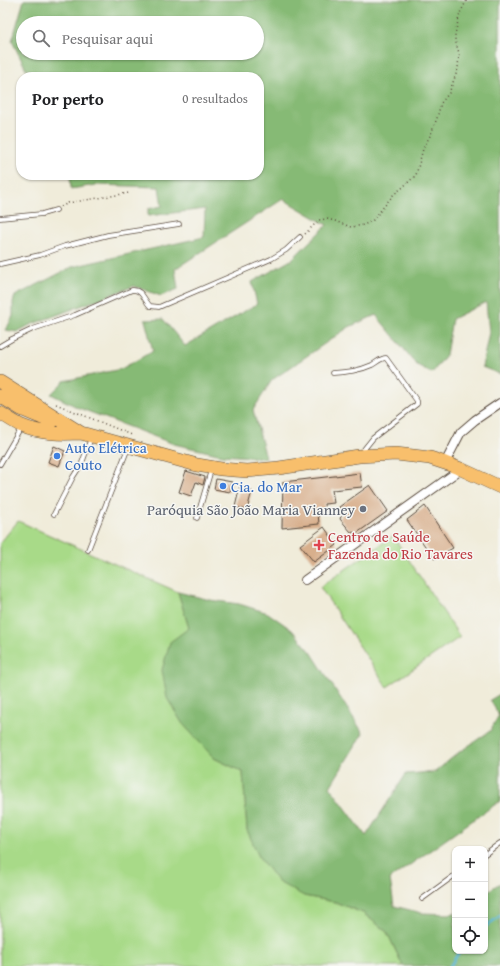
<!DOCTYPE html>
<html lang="pt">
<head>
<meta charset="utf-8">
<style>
  body { margin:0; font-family:"Gentium Book Plus",serif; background:#f2f2f2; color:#202124 }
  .controls { position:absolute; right:12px; bottom:12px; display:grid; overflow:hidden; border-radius:8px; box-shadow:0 1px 3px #0004 }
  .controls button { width:36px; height:36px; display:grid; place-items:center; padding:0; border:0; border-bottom:1px solid #e0e0e0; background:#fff; color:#202124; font:20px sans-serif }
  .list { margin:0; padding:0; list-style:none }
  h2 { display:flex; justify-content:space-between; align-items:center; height:52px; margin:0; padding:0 16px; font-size:17px }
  h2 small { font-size:13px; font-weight:400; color:#757577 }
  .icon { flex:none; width:22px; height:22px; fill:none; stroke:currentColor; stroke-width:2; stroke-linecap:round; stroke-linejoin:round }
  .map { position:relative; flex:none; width:500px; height:966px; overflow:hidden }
  .search { position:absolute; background:#fff; box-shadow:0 1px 3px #0004; left:16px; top:16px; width:248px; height:44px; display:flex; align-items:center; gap:10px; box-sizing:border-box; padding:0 14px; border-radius:22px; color:#757577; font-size:15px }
  .panel { position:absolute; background:#fff; box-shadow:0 1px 3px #0004; left:16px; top:72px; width:248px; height:108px; border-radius:16px }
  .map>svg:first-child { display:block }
  .green { fill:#a8da88; stroke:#728253 }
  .forest { fill:#86ba74; stroke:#607249; fill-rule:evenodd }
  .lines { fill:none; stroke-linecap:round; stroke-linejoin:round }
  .stream { stroke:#58b6d6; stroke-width:2.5 }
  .building { fill:#d8af8c }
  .lane-casing { stroke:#56473a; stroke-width:5.5 }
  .street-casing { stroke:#56473a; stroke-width:10 }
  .primary-casing { stroke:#56473a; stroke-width:14 }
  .path { stroke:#56473a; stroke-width:1.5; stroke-dasharray:1 3; stroke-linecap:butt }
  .lane { stroke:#fff; stroke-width:4 }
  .street { stroke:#fff; stroke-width:8 }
  .primary { stroke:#f8bf6c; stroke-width:13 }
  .shop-dot { fill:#3f7fe0; stroke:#f6f6f2; stroke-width:1.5 }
  .worship-dot { fill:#6b7280; stroke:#f6f6f2; stroke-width:1.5 }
  .health-dot { fill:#e0444e; stroke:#f6f6f2; stroke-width:1.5 }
  .labels { text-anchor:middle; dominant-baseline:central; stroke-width:3; stroke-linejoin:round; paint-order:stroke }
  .shop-label { font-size:15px; fill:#366cbe; stroke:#f6f6f2; text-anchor:start }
  .worship-label { font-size:15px; fill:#5b616d; stroke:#f6f6f2; text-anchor:end }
  .health-label { font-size:15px; fill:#be3a42; stroke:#f6f6f2; text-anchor:start }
</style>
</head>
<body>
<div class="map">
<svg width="500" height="966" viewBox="0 0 500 966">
  <rect width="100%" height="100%" fill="#f6f6f2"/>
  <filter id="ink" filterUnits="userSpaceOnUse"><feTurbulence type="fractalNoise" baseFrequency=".025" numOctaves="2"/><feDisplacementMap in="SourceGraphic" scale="8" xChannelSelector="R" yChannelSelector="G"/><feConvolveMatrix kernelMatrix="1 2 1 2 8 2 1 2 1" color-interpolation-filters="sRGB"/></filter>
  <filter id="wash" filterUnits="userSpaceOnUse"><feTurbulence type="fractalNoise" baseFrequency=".012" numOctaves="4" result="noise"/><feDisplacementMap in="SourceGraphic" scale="16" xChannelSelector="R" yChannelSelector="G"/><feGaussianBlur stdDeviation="0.9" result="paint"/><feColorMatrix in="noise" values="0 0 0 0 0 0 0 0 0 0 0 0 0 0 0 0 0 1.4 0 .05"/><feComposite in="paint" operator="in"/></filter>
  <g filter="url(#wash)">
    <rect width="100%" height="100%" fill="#f0ecda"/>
    <path class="green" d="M18 521 178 592 189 628 214 758 243 772 247 830 304 896 335 902 363 913 387 932 403 966H0V543Z
      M393 536 460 637 387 687 320 587Z"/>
    <path class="forest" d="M24 0H500V374L482 367 489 332 486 302 452 319 446 355 432 373 417 365 376 315 349 327 272 380 253 410 266 458 222 455 174 444 79 408 51 394 64 381 121 369 153 351 145 320 163 319 185 346 257 304 252 282 291 260 327 225 283 199 175 269 178 289 161 296 134 286 30 325 17 332 6 330 13 316V302L15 296 72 267 204 237 205 209 148 216V209L162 206 159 187 96 185 71 189 70 175H259V77H49L26 69 12 41ZM23 23H257V53H23Z
      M178 592 210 600 239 604 268 613 292 630 311 652 363 733 330 787 366 836 406 774 435 772 458 753 490 731 499 715 490 700 500 694V801L390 879 394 906 422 913 452 914 455 912V951H485V893L500 883V966H403L387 932 363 913 335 902 304 896 278 882 259 857 247 830 243 772 214 758 182 723 167 698 162 670 170 642 189 628Z"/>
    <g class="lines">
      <path class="stream" d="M485 927 500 916
        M450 966 460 951"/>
    </g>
    <g id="blocks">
      <path class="building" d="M54 446 65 451 59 466 48 462Z
        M186 471 205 477 203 485 196 482 191 496 179 492Z
        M360 473 362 487 332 490 334 503 324 504 325 512 318 513 319 524 282 528 283 482Z
        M216 479 232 482 230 492 214 489Z
        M370 485 388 511 357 533 351 532 340 519 342 514 339 507Z
        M240 486 248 488V490L252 491 247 510 235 507Z
        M425 506 453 548 434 559 407 520Z
        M324 527 337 545 314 562 300 545Z"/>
    </g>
  </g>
  <g filter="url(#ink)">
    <use href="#blocks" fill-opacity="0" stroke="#56473a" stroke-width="1"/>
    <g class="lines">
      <g class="lane-casing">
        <path id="lane" d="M0 218 42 214 56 210
          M0 264 40 255 65 246 108 235 179 224
          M0 346 12 339 33 329 75 315 132 290C142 289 144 300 150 306L159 307 271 259 286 250 300 237
          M333 373C347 372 359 371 372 365 377 362 381 358 386 358L417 401V404L373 438 361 453
          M0 464 21 428
          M54 514 73 477 82 463 91 438
          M197 518 211 470
          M88 550 128 448
          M485 854 500 843
          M422 899 455 875"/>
      </g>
      <g class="street-casing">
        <path id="street" d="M445 463 461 432 475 420 500 403
          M305 580 461 469"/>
      </g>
      <g class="primary-casing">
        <path id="primary" d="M0 382 81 433 197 465 221 469 247 471 279 468 359 456 396 454 430 458 445 463 461 469 500 487
          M0 396 21 409 52 422
          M0 413C7 417 14 422 22 426 41 434 61 434 81 433"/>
      </g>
      <path class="path" d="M61 207 68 203 129 193
        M305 234 319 220 327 219 335 221 351 227 364 225 373 220 394 194 402 188 416 175 423 149 431 134 437 118 441 103 449 93 458 69 459 53 455 40V34L460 13 467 0
        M56 404 132 435"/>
      <use href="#lane" class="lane"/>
      <use href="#street" class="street"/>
      <use href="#primary" class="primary"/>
    </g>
  </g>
  <g class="shop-dot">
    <circle cx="57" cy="456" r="4"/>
    <circle cx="223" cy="486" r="4"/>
  </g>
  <circle class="worship-dot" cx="363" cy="509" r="4"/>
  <path class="health-dot" d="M317 539h4v4h4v4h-4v4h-4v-4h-4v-4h4z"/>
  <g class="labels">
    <g class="shop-label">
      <text x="65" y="447">Auto Elétrica<tspan x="65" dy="17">Couto</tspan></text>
      <text x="231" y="486">Cia. do Mar</text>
    </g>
    <g class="worship-label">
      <text x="355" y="509">Paróquia São João Maria Vianney</text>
    </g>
    <g class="health-label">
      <text x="328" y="536">Centro de Saúde<tspan x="328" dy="17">Fazenda do Rio Tavares</tspan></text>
    </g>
  </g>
</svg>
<div class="controls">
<button>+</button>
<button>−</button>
<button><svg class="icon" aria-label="locate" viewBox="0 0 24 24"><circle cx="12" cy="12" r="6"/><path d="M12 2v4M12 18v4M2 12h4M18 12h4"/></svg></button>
</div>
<div class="search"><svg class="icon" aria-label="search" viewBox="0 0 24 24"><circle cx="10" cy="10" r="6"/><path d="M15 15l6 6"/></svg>Pesquisar aqui</div>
<section class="panel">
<h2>Por perto<small>0 resultados</small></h2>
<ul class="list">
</ul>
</section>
</div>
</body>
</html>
